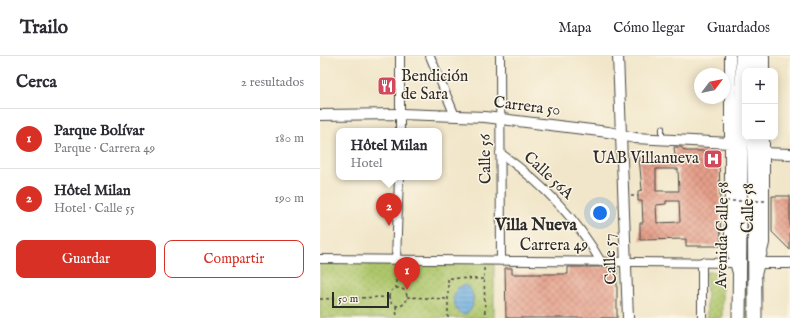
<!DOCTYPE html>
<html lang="es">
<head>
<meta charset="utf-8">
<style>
  body { margin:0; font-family:"IM FELL English",serif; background:#f7f7f7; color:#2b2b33 }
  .controls { position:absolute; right:12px; top:12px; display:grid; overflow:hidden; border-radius:8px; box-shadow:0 2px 10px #0003 }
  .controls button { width:36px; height:36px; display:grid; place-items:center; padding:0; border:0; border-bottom:1px solid #e1e1e2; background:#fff; color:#2b2b33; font:20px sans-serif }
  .compass { position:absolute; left:374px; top:12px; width:36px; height:36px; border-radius:50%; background:#fff; box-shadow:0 2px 10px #0003; rotate:58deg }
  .scale { position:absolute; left:12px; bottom:10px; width:57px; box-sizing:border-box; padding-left:4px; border:2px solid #2b2b2b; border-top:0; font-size:11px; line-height:14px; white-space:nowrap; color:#2b2b2b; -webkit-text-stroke:3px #fcf5e5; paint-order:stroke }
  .you { position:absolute; left:280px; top:157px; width:14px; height:14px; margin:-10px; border:3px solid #fff; border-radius:50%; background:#1a73e8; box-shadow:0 0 0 6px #1a73e833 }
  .badge { display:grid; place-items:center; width:26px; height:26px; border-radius:50%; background:#d93025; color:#fff; font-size:13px; font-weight:700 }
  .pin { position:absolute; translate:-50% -33px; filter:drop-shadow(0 1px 2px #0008) }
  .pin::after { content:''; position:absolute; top:21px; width:14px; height:12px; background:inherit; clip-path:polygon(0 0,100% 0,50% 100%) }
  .popup { position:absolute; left:16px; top:72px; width:106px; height:52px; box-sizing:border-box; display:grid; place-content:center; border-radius:8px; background:#fff; filter:drop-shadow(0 1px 3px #0005); font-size:13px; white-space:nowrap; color:#7c7c81 }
  .popup b { font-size:15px; color:#2b2b33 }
  .popup::after { content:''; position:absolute; left:50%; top:100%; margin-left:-8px; border:8px solid transparent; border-top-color:#fff }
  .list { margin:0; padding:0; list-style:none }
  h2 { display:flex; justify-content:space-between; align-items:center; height:52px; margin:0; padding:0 16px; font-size:17px }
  h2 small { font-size:13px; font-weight:400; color:#7c7c81 }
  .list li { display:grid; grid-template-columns:26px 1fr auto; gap:12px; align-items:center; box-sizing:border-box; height:60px; padding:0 16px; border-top:1px solid #e1e1e2 }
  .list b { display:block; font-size:15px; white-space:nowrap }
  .list p { margin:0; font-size:13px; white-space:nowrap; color:#7c7c81 }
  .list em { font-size:13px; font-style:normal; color:#7c7c81 }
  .actions { display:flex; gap:8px; padding:12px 16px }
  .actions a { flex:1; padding:9px 0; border:1px solid #d93025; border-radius:8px; text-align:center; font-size:14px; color:#d93025 }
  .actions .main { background:#d93025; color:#fff }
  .map { position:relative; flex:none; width:470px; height:262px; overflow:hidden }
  header { display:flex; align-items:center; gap:24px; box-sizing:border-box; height:56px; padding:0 20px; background:#fff; border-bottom:1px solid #e1e1e2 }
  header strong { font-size:19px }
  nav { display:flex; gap:22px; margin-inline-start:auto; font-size:14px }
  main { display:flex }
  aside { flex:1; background:#fff }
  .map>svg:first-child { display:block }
  .grass { fill:url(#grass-tufts); stroke:#6c784b }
  .park { fill:url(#park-dots); stroke:#6c784b }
  .water { fill:url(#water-rules); stroke:#4c6d86 }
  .building { fill:url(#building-cross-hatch); fill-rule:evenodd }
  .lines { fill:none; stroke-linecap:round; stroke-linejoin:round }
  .service-casing { stroke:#494743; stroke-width:6 }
  .minor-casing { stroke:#494743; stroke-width:10 }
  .tertiary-casing { stroke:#494743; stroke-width:12 }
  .primary-casing { stroke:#494743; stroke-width:15 }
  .path { stroke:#494743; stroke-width:1.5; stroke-dasharray:3 3; stroke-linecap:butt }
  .service { stroke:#fff; stroke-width:4 }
  .minor { stroke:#fff; stroke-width:8 }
  .tertiary { stroke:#fff; stroke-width:10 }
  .primary { stroke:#fff; stroke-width:13 }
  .path-bridge { stroke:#494743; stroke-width:1.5; stroke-dasharray:3 3; stroke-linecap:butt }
  .labels { text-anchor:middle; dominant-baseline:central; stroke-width:3; stroke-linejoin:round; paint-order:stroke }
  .poi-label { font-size:16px; fill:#2b2b2b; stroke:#fcf5e5; text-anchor:start }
  .street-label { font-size:16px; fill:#2b2b2b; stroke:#fcf5e5 }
  .neighbourhood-label { font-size:17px; font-weight:bold; fill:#2b2b2b; stroke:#fcf5e5 }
</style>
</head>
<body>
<header>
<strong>Trailo</strong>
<nav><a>Mapa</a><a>Cómo llegar</a><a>Guardados</a></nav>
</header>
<main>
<aside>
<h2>Cerca<small>2 resultados</small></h2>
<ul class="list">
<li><span class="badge">1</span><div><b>Parque Bolívar</b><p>Parque · Carrera 49</p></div><em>180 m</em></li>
<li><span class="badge">2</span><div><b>Hôtel Milan</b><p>Hotel · Calle 55</p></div><em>190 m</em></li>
</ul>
<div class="actions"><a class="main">Guardar</a><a>Compartir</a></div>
</aside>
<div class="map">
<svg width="470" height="262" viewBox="0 0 470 262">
  <defs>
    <pattern id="grass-tufts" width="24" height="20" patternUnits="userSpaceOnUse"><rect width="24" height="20" fill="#adc66b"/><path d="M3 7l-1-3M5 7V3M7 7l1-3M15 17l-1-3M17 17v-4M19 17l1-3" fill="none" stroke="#95aa5d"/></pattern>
    <pattern id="park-dots" width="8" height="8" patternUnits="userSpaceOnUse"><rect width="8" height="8" fill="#adc66b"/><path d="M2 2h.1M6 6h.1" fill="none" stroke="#95aa5d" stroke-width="1.8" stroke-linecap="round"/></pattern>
    <pattern id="water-rules" width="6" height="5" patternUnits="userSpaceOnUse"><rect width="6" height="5" fill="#6dafe2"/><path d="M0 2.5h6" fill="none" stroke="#5a8fb7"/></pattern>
    <pattern id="building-cross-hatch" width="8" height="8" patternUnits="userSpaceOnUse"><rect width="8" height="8" fill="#e59f8a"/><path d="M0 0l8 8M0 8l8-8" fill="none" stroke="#ba8271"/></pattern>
  </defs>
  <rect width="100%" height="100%" fill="#fcf5e5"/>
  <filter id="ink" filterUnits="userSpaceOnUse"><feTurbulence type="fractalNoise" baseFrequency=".025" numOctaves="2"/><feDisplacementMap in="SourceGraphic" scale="8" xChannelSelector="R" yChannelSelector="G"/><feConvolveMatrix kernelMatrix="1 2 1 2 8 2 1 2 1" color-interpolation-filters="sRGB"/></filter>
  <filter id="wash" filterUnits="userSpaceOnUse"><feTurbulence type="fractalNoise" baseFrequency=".012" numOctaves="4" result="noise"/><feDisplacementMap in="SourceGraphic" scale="16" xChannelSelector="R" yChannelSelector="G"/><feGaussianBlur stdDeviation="0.9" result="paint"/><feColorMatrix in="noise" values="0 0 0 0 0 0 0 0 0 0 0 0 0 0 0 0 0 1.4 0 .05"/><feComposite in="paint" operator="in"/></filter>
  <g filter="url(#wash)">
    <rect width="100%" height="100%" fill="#f1e6c9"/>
    <path class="grass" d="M425 81H429L427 262H421Z"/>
    <path class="park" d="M0 205 174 206V262H0Z
      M386 216H402V262H387Z"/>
    <path class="water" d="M145 229C155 234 155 247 150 255L144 259 137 255 133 243 137 232Z"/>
    <g id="blocks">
      <path class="building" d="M354 91H361L365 95H397V98H399L401 190H366V183L320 184V167H323L322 145H318V135L322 134 319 101 355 100ZM336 113H358L359 135H336ZM346 145H359L360 166 337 167 336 149 346 148Z
        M452 140H470V194L452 176Z
        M248 211H297V262H186L185 212H192V218H248Z"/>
    </g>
  </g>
  <g filter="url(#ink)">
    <use href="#blocks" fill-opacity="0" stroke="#494743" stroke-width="1"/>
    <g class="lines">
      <g class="service-casing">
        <path id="service" d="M342 83V72"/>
      </g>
      <g class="minor-casing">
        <path id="minor" d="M80 0V75
          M110 0 135 60
          M180 0 181 205
          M180 97C222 127 256 161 281 206
          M0 203 419 207
          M76 204 79 121
          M382 206V262"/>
      </g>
      <g class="tertiary-casing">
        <path id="tertiary" d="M298 0 308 262
          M410 0V189L418 217
          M444 15V0
          M0 59 81 58 165 61 288 76 315 82 410 87
          M444 97 470 98
          M440 207H470
          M437 215 444 187V81"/>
      </g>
      <g class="primary-casing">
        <path id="primary" d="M434 0V15
          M434 81 435 262
          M419 262 422 0"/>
      </g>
      <path class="path" d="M311 140H318
        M76 212V232
        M164 212 165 262
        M69 241a9 9 0 1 1 18 0a9 9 0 1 1-18 0Z
        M87 241 127 243
        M0 243 69 241
        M76 250 77 262
        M128 262V222L164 223"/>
      <use href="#service" class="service"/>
      <use href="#minor" class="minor"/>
      <use href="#tertiary" class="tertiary"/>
      <use href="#primary" class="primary"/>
      <path class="path-bridge" d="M400 145H448"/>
    </g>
  </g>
  <defs>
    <g id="restaurant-square" transform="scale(1)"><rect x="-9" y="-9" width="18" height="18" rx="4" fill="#d1495b" stroke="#fcf5e5"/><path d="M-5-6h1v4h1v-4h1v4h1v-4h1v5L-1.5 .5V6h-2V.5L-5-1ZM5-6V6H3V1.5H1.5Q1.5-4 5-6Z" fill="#fff"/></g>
    <g id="hospital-square" transform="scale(1)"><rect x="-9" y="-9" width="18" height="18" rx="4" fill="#d1495b" stroke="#fcf5e5"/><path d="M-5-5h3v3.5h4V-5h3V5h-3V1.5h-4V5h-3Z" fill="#fff"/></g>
  </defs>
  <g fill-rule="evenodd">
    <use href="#restaurant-square" x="67" y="30"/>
    <use href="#hospital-square" x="393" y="103"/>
  </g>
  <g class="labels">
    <g class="poi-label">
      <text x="81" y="21">Bendición<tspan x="81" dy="18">de Sara</tspan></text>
      <text x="379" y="103" text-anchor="end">UAB Villanueva</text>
    </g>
    <g class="street-label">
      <text transform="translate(207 51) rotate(7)">Carrera 50</text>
      <text transform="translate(166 103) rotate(-91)">Calle 56</text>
      <text transform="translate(228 120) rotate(43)">Calle 56A</text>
      <text transform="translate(429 152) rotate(-90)">Calle 58</text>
      <text transform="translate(403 179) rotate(-89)">Avenida Calle 58</text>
      <text x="234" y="190">Carrera 49</text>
      <text transform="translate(291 203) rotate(-92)">Calle 57</text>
    </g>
    <g class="neighbourhood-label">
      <text x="216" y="169">Villa Nueva</text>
    </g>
  </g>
</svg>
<div class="controls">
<button>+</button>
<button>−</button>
</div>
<svg class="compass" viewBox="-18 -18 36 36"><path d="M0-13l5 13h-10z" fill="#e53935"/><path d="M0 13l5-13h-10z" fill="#7c7c81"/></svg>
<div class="scale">50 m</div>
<div class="you"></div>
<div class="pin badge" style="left:87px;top:234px">1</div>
<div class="pin badge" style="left:69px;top:170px">2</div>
<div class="popup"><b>Hôtel Milan</b>Hotel</div>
</div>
</main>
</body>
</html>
